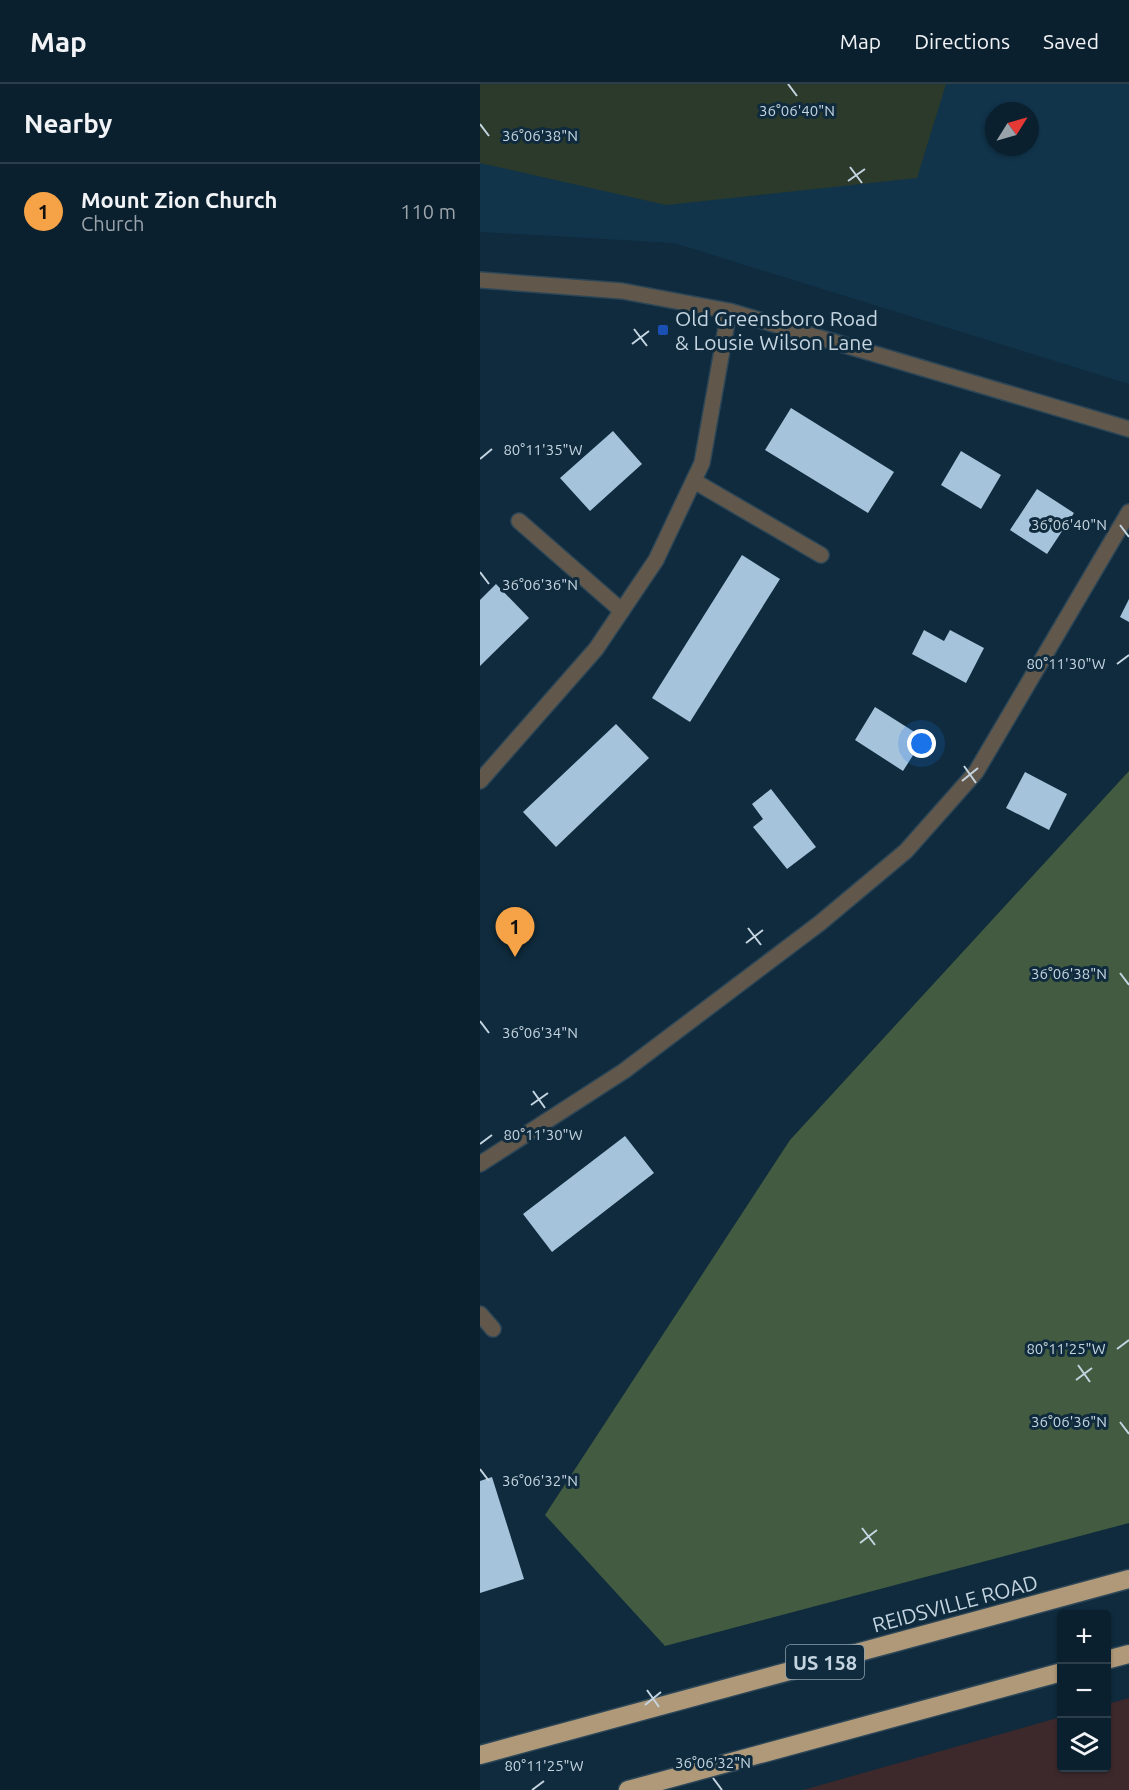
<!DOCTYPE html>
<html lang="en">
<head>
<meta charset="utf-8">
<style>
  body { margin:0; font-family:Ubuntu,sans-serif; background:#192d3a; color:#f1f3f6 }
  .controls { position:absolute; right:18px; bottom:18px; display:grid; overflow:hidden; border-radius:6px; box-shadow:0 2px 4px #0004 }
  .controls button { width:54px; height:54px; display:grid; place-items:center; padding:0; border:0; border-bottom:2px solid #2b3e4a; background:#0b202e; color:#f1f3f6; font:30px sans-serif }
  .compass { position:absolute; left:505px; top:18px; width:54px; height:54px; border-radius:50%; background:#0b202e; box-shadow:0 2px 4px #0004; rotate:53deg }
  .you { position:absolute; left:442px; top:660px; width:21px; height:21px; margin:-15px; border:4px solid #fff; border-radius:50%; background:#1a73e8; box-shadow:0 0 0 9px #1a73e833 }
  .badge { display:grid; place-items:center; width:39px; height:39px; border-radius:50%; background:#f6a246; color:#111; font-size:20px; font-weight:700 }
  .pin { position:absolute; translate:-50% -50px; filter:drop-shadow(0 2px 3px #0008) }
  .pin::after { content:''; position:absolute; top:32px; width:21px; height:18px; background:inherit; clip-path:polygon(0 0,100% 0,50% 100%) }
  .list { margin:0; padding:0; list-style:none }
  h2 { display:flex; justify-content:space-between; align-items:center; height:78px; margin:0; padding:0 24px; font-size:26px }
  h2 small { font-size:20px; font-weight:400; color:#9aa3aa }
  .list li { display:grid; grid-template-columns:39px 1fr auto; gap:18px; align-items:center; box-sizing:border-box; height:96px; padding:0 24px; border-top:2px solid #2b3e4a }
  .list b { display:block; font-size:22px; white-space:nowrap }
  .list p { margin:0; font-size:20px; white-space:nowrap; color:#9aa3aa }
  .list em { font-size:20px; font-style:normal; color:#9aa3aa }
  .icon { flex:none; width:33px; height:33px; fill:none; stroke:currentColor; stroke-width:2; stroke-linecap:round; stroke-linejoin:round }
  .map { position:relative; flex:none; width:649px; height:1706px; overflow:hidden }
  header { display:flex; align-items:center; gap:36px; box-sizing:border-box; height:84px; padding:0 30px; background:#0b202e; border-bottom:2px solid #2b3e4a }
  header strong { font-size:28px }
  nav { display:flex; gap:33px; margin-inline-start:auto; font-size:21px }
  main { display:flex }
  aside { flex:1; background:#0b202e }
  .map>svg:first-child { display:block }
  .industrial { fill:#3d292c }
  .built { fill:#11344b; fill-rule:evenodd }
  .green { fill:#2b3a2a }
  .forest { fill:#435b40 }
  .building { fill:#a5c4dc }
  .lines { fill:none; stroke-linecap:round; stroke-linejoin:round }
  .minor-casing { stroke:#2c4657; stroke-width:18 }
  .highway-casing { stroke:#2c4657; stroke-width:21 }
  .minor { stroke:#61584b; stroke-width:15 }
  .highway { stroke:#b09979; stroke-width:18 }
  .ticks { fill:none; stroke:#c4d4e0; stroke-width:2 }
  .transit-dot { fill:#1a4fb4; stroke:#0f2b3d; stroke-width:2 }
  .labels { text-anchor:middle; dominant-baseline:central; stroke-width:6; stroke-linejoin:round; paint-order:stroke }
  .shield { fill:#0f2b3d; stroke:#8ea1af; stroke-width:1.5 }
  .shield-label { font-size:20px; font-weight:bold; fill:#c4d4e0 }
  .poi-label { font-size:21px; fill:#c4d4e0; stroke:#0f2b3d; text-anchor:start }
  .street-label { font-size:21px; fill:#c4d4e0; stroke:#0f2b3d }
  .ticks-label { font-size:15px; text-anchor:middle; fill:#c4d4e0; stroke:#0f2b3d; stroke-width:6; stroke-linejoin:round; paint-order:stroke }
</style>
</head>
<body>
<header>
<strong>Map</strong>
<nav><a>Map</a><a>Directions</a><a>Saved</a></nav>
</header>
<main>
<aside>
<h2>Nearby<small></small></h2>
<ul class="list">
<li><span class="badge">1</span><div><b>Mount Zion Church</b><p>Church</p></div><em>110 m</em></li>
</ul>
</aside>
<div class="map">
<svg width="649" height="1706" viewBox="0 0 649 1706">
  <rect width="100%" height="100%" fill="#0f2b3d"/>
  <path class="industrial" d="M649 1614V1706H323L581 1633 582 1684H626L627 1620Z"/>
  <path class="built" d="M0 0H649V300L194 159 0 148ZM514 27H550V63H514Z"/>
  <path class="green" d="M0 0H466L437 94 186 121 0 79Z"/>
  <path class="forest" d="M649 687V1439L185 1562 65 1431 310 1056Z"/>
  <path class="building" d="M311 324 414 388 388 429 285 366Z
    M133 347 162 380 110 427 80 394Z
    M481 367 521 391 501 425 461 401Z
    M557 405 594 429 567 470 530 446Z
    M262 471 300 495 210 638 172 614Z
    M16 500 49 534 0 582V516Z
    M649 515V538L640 533Z
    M444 546 464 557 470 546 504 564 486 599 432 570Z
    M395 623 444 654 423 687 375 656Z
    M136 640 169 674 76 763 43 728Z
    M545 688 587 710 569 746 526 724Z
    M291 705 336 763 307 785 273 743 283 735 272 720Z
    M145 1052 174 1089 72 1168 43 1130Z
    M12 1393 44 1495 0 1509V1397Z"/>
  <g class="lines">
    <g class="minor-casing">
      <path id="minor" d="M0 196 142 207 249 227 649 345
        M214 397 341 471
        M39 437 142 527
        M0 697 116 565 176 476 222 379 249 227
        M0 1080 144 987 340 839 426 767 496 688 649 428
        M0 1230 13 1245"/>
    </g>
    <g class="highway-casing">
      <path id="highway" d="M626 1576 649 1570
        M0 1671 649 1495
        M148 1706 582 1588"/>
    </g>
    <use href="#minor" class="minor"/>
    <use href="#highway" class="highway"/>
  </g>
  <path class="ticks" d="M308 0 317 12M0 40 9 52M370 83 382 99M368 97 385 85M154 245 167 262M152 260 169 247M0 375 12 365M640 441 649 453M0 488 9 500M637 580 649 571M484 682 496 699M482 697 498 684M268 844 281 861M266 859 283 846M640 889 649 901M0 937 9 949M53 1007 65 1024M51 1021 68 1009M0 1060 12 1051M637 1265 649 1256M598 1281 610 1298M596 1296 612 1284M640 1338 649 1350M0 1385 9 1397M382 1444 395 1461M380 1459 397 1446M167 1606 179 1623M165 1621 181 1608M233 1694 242 1706M52 1706 64 1697"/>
  <rect class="transit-dot" x="177" y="240" width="12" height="12" rx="3"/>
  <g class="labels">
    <rect class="shield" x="306" y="1561" width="78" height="34" rx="4.5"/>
    <g class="shield-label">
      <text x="345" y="1578">US 158</text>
    </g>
    <g class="poi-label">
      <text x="195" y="234">Old Greensboro Road<tspan x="195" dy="24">&amp; Lousie Wilson Lane</tspan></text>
    </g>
    <g class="street-label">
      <text transform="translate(475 1519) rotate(-15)">REIDSVILLE ROAD</text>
    </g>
  </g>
  <g class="ticks-label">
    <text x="317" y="32">36°06'40"N</text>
    <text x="60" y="57">36°06'38"N</text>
    <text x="63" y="371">80°11'35"W</text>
    <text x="589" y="446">36°06'40"N</text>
    <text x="60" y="506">36°06'36"N</text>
    <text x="586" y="585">80°11'30"W</text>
    <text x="589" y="895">36°06'38"N</text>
    <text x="60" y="954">36°06'34"N</text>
    <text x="63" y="1056">80°11'30"W</text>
    <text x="586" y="1270">80°11'25"W</text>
    <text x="589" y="1343">36°06'36"N</text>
    <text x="60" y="1402">36°06'32"N</text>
    <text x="233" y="1684">36°06'32"N</text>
    <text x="64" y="1687">80°11'25"W</text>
  </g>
</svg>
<div class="controls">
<button>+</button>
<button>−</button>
<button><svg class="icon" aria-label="layers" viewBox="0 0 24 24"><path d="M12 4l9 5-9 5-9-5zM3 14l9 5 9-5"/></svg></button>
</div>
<svg class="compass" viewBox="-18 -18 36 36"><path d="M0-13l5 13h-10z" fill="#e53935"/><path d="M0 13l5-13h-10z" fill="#9aa3aa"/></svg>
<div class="you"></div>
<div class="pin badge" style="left:35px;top:873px">1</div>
</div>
</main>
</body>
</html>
